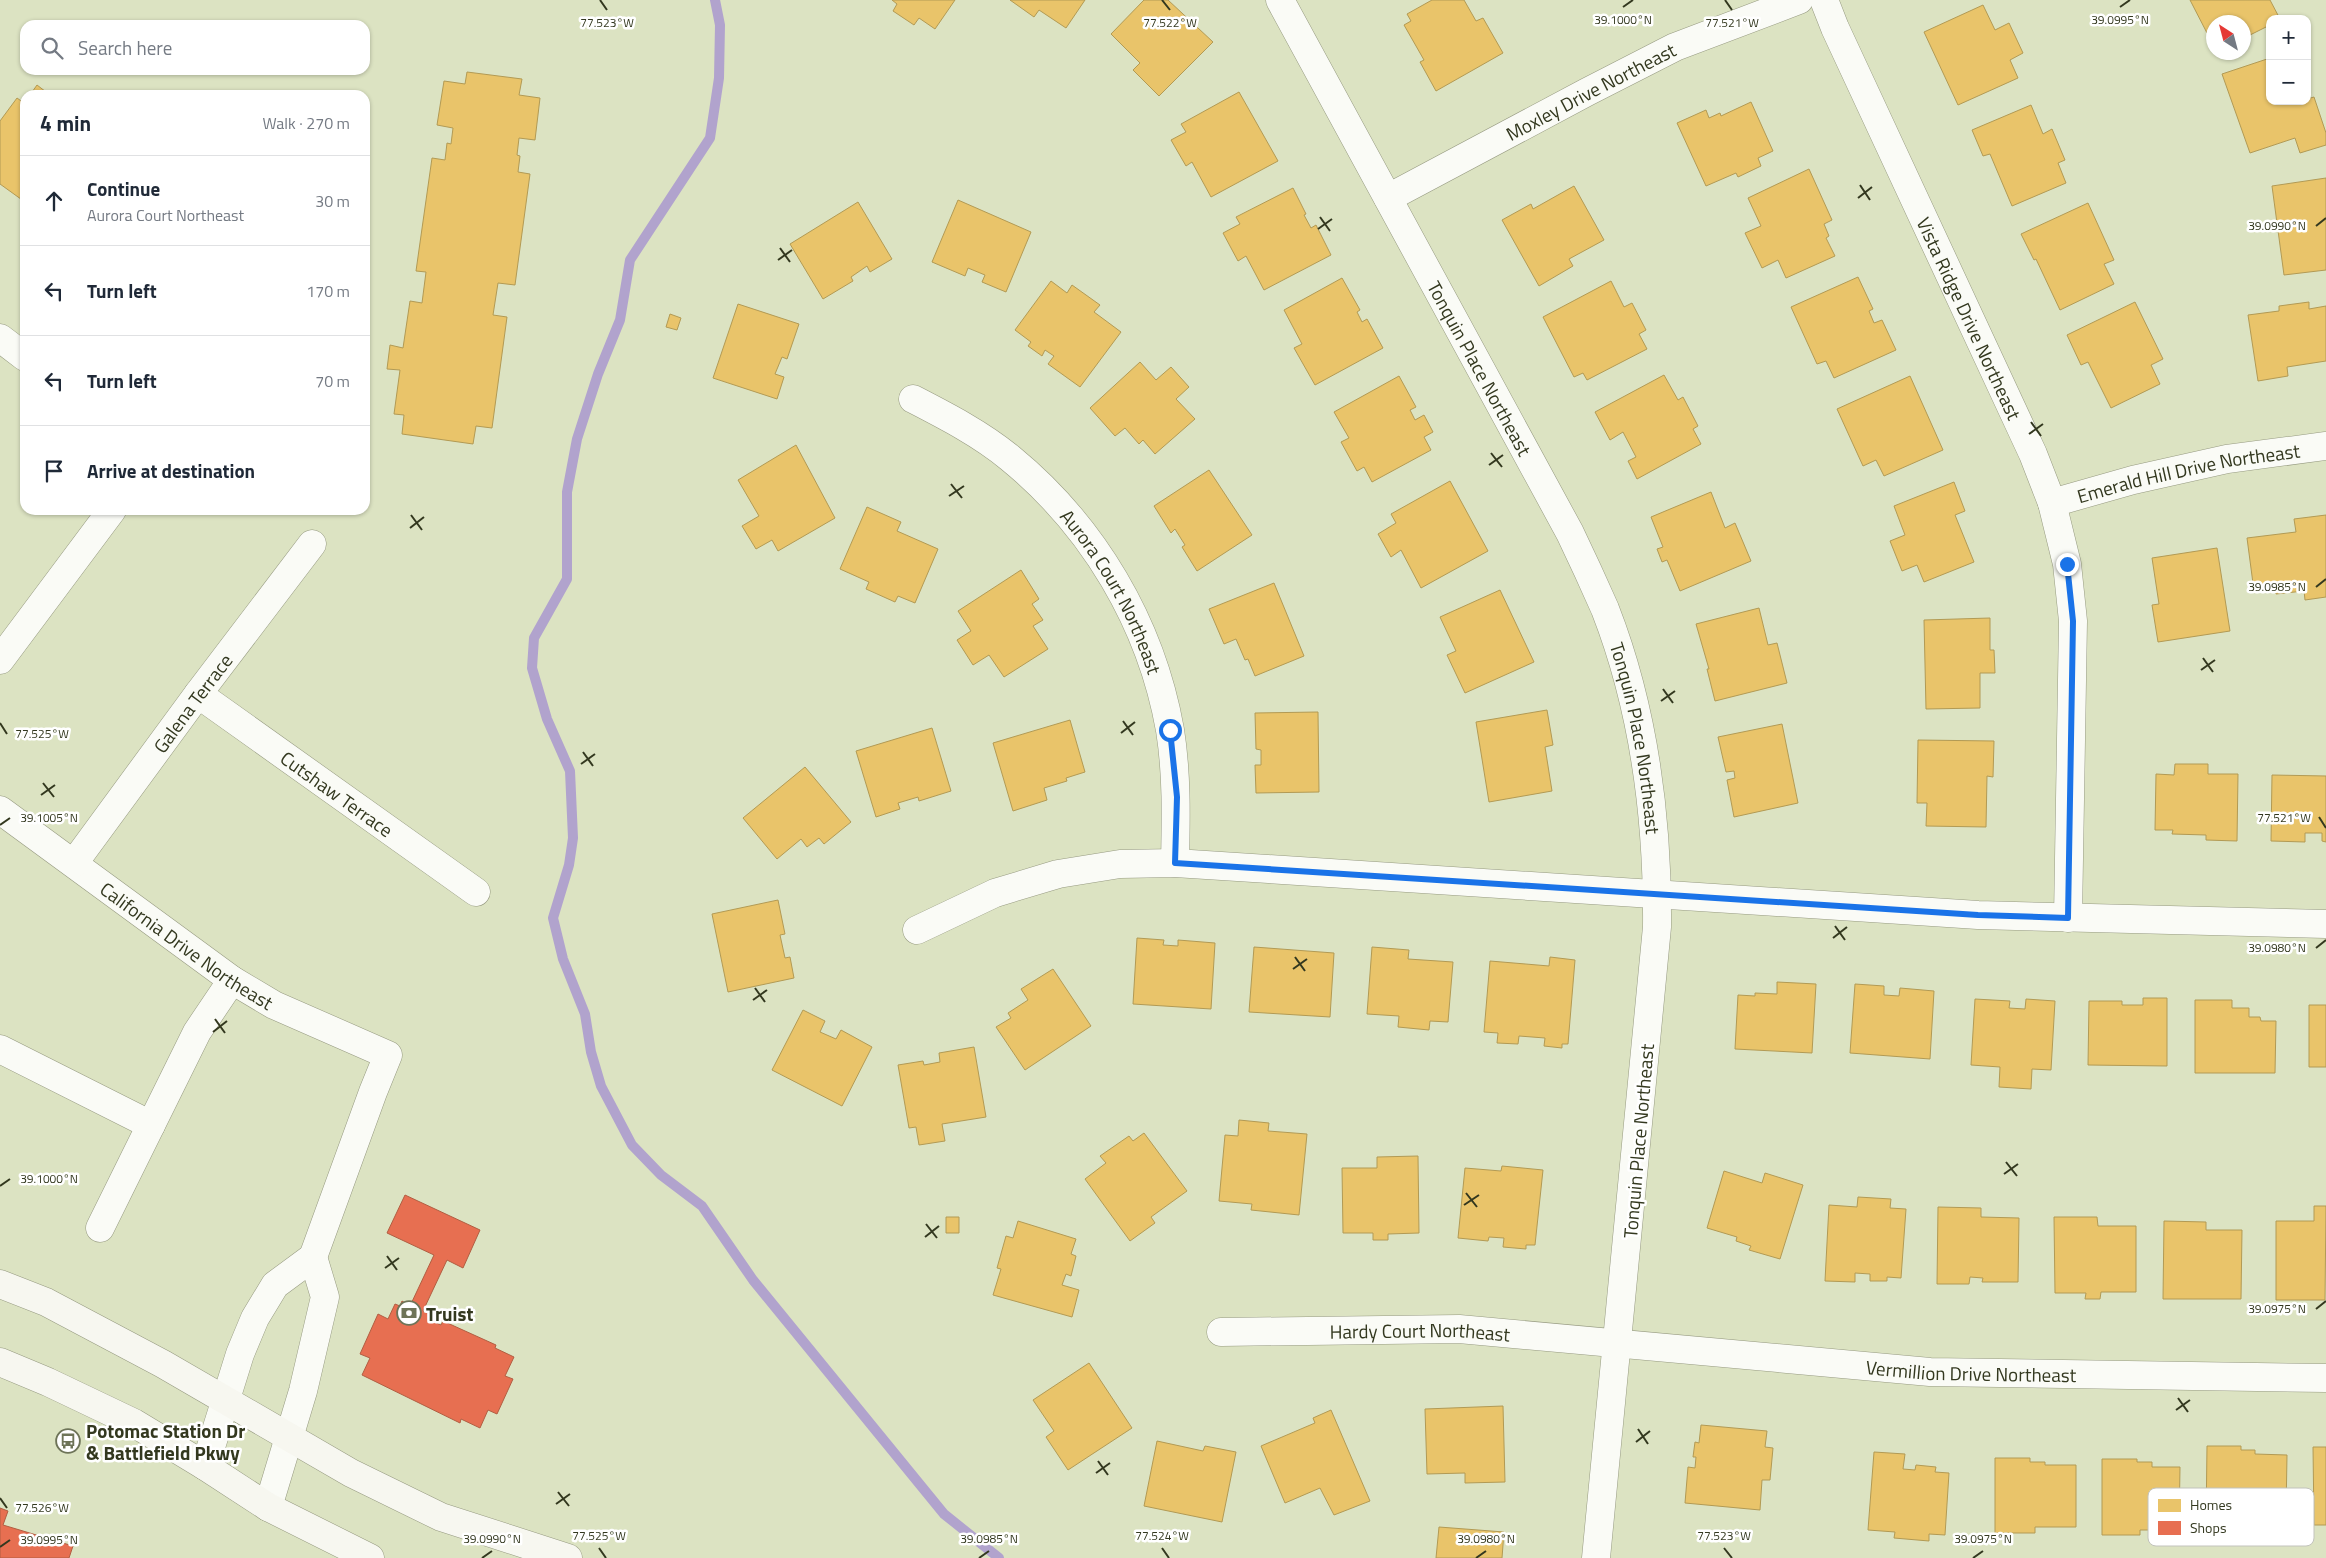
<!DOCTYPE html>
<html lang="en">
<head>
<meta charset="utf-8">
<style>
  body { margin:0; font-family:"Titillium Web",sans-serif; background:#f2f2f3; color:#1f2937 }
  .controls { position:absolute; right:15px; top:15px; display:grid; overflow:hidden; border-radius:10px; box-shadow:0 1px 4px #0004 }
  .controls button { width:45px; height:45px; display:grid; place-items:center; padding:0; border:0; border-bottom:1px solid #e0e1e3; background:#fff; color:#1f2937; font:25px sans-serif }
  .compass { position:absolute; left:2206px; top:15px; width:45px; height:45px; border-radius:50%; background:#fff; box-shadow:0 1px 4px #0004; rotate:324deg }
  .stop { position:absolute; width:15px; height:15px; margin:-11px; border:4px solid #1a73e8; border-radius:50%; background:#fff }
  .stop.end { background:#1a73e8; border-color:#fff; box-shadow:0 1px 5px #0008 }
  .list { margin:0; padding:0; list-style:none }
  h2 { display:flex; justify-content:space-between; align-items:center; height:65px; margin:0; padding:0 20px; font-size:21px }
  h2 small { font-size:16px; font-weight:400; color:#747a83 }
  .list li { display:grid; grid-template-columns:32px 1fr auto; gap:15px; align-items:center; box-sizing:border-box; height:90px; padding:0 20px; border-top:1px solid #e0e1e3 }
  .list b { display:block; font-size:19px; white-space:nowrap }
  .list p { margin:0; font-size:16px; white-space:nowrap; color:#747a83 }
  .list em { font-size:16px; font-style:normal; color:#747a83 }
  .icon { flex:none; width:28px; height:28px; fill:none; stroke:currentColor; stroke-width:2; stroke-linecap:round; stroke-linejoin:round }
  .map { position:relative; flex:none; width:2326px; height:1558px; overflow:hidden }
  .search { position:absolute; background:#fff; box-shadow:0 1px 4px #0004; left:20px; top:20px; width:350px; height:55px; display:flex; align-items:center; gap:12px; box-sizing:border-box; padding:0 18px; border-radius:15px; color:#747a83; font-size:19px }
  .panel { position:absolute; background:#fff; box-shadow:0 1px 4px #0004; left:20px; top:90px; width:350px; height:425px; border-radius:15px }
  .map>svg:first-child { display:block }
  .homes { fill:#e9c46a; stroke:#b29a54 }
  .shops { fill:#e76f51; stroke:#b15e42 }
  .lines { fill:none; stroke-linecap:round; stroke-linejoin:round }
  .stream { stroke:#b1a3cd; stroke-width:10 }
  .street-casing { stroke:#969a81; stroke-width:29 }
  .secondary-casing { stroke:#969a81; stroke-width:29 }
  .street { stroke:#fafbf6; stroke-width:28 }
  .secondary { stroke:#f7f7f0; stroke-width:28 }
  .route { stroke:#1a73e8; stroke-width:6 }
  .ticks { fill:none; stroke:#33381f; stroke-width:2 }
  .labels { text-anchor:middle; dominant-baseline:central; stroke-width:5; stroke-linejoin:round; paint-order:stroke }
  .street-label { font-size:19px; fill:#33381f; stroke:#fff }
  .poi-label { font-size:19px; font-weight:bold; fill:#33381f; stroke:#fff; text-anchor:start }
  .key { fill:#fff; stroke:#c2c3bc; stroke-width:1 }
  .key-label { font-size:14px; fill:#33381f }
  .ticks-label { font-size:12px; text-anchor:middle; fill:#33381f; stroke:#fff; stroke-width:5; stroke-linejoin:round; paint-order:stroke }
</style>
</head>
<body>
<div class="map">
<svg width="2326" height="1558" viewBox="0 0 2326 1558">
  <rect width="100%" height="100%" fill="#dce3c2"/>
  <path class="homes" d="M892 0H955L935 29 919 18 914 25 893 11 897 4Z
    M1010 0H1085L1066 28 1039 10 1034 17Z
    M1144 0H1168L1213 42 1159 96 1133 70 1140 63 1111 34Z
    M1432 0H1464L1476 21 1483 18 1503 53 1436 91 1420 62 1424 60 1404 25 1411 21 1407 14Z
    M2190 0H2270L2280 19H2270V25L2244 38V22H2214V30L2207 33Z
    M1983 5 1995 30 2009 23 2023 53 2010 60 2018 78 1958 105 1924 32Z
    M2270 58V101H2307V99L2314 97 2326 133V145L2300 153 2295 138 2250 153 2222 74Z
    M467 72 522 79 519 95 540 98 535 140 519 138 517 155 520 156 518 172 530 174 515 285 498 283 493 315 507 317 492 428 476 426 473 444 402 434 404 415 394 414 400 370 387 369 390 345 403 348 410 301 422 303 426 272 416 271 432 158 445 160 447 143 451 144 453 128 437 125 444 81 465 84Z
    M37 85 50 95H30Z
    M1239 92 1278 161 1211 197 1192 162 1186 166 1171 140 1186 132 1181 124Z
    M17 98 24 103 25 102V202L0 184V121Z
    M1751 102 1773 151 1758 158 1761 166 1738 177 1736 173 1706 186 1677 123 1706 110 1709 118 1720 113 1721 116Z
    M2031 105 2043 134 2052 129 2065 160 2058 163 2066 183 2012 206 1990 154 1983 156 1972 130Z
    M1809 169 1832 220 1824 224 1829 236 1826 238 1835 256 1786 278 1778 260 1762 268 1745 233 1761 226 1748 198Z
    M2326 178V270L2284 275 2272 186Z
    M1574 186 1604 240 1569 259 1573 266 1539 286 1502 220 1531 204 1533 209Z
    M1293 188 1306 214 1304 215 1311 228 1316 225 1331 255 1264 290 1246 256 1238 261 1223 233 1240 224 1236 217Z
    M958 200 1031 232 1006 292 982 282 985 275 968 268 965 276 932 262Z
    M858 202 892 259 870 272 867 266 851 277 853 281 823 299 790 244Z
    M2088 203 2114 260 2104 264 2114 284 2060 310 2036 259 2034 260 2021 234Z
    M1858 277 1873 309 1869 311 1874 323 1882 320 1896 350 1834 378 1826 361 1817 364 1791 307Z
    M1342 278 1360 310 1357 312 1362 322 1367 319 1383 348 1315 385 1294 348 1302 344 1284 310Z
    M1051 281 1067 293 1072 285 1100 305 1094 312 1121 332 1080 387 1048 364 1054 356 1045 350 1042 356 1028 346 1031 342 1015 330Z
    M1611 281 1624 307 1632 303 1646 330 1639 334 1647 349 1587 380 1583 373 1574 377 1543 317Z
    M2135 302 2163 359 2151 365 2160 384 2111 408 2088 362 2081 365 2067 335Z
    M2309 302V309L2326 306V361L2287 367 2288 376 2258 381 2248 315 2279 311V306Z
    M738 304 799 324 787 359 782 357 775 374 784 377 777 399 713 378Z
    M670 314 681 318 677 330 666 327Z
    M1140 362 1156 380 1171 367 1189 387 1176 399 1195 419 1155 454 1143 440 1139 444 1125 428 1115 436 1090 408Z
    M1664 375 1678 400 1683 397 1698 426 1693 429 1701 444 1637 479 1628 461 1636 457 1623 432 1610 440 1595 412Z
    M1399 376 1416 407 1410 410 1415 420 1424 415 1433 432 1424 437 1431 450 1372 482 1364 467 1357 471 1341 442 1349 438 1334 412Z
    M1910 376 1943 450 1884 476 1876 460 1863 466 1837 409Z
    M796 445 835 518 778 551 772 540 756 549 742 526 759 516 738 480Z
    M1209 470 1252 535 1197 571 1182 547 1185 545 1175 529 1171 533 1154 506Z
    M1450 481 1488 551 1421 588 1401 550 1391 557 1378 534 1396 523 1391 514Z
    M1954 482 1965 511 1955 515 1974 562 1924 582 1917 565 1902 571 1890 541 1905 535 1894 506Z
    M1711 492 1725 528 1735 523 1751 561 1680 591 1667 560 1662 562 1657 549 1663 547 1651 517Z
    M867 507 901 522 897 531 938 549 915 603 898 596 895 602 866 589 869 582 840 569Z
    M2326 515V597L2305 600 2304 591 2276 594 2275 588 2254 591 2247 538 2296 532 2294 519Z
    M2217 548 2230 631 2158 642 2152 605 2159 604 2152 558Z
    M1021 570 1039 599 1032 604 1043 620 1033 626 1048 649 1004 677 989 655 973 665 957 640 971 631 958 611Z
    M1274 583 1304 656 1255 676 1248 659 1245 660 1236 639 1224 644 1209 609Z
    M1500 590 1534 662 1465 693 1447 655 1456 651 1440 617Z
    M1759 608 1768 645 1777 643 1787 683 1715 701 1707 669H1709L1696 624Z
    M1990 618V650H1994L1995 673H1980V708L1926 709 1924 620Z
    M1547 710 1553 745 1545 747 1552 791 1489 802 1476 722Z
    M1318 712 1319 792 1256 793 1255 765H1261V750L1256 749 1255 713Z
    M1070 720 1085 772 1066 778 1067 781 1044 788 1047 800 1013 811 993 743Z
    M1782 724 1798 803 1734 817 1727 780 1735 778 1734 771 1726 772 1718 737Z
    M932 728 951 791 919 801 918 797 898 803 900 809 876 817 856 751Z
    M1918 740 1994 741 1993 777 1987 776 1986 827 1926 826 1927 803H1917Z
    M2175 764H2208V774H2238L2237 841 2206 840V835L2172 834 2173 830H2155L2156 774 2174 775Z
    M805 767 851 822 824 844 819 838 807 847 801 839 777 859 743 818Z
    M2272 775 2326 776V842L2322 841V833H2305V842L2271 841Z
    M778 900 785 934 780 935 785 958 790 957 794 978 728 992 712 914Z
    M1137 938 1164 940 1163 945 1178 946V940L1215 943 1211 1009 1133 1004Z
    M1254 947 1334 953 1330 1017 1249 1012Z
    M1372 947 1409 950 1408 959 1453 962 1448 1022 1430 1021 1429 1030 1398 1027 1399 1016 1367 1014Z
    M1550 957 1575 960 1568 1044H1562V1048L1544 1046 1545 1038 1519 1036 1518 1044 1497 1043 1498 1033 1484 1032 1490 961 1549 966Z
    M1053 969 1091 1026 1025 1070 996 1027 1011 1018 1008 1013 1028 1000 1021 989Z
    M1777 982 1816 984 1812 1053 1735 1049 1738 995 1755 996V993L1777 994Z
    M1855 984 1884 986V995L1899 996 1900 988 1934 991 1930 1059 1850 1053Z
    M2143 998H2167V1066L2088 1065 2089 1001H2122V1005H2143Z
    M1975 999 2010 1001 2009 1008 2025 1009 2026 999 2055 1001 2051 1070 2032 1069 2031 1089 1999 1087 2000 1067 1971 1065Z
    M2195 1000H2232V1008H2249V1017H2260L2261 1021H2276L2275 1073H2195Z
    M2309 1005H2326V1067H2309Z
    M803 1010 825 1021 820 1032 836 1039 841 1030 872 1047 842 1106 772 1070Z
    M974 1047 986 1117 942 1124 945 1141 919 1145 916 1127 909 1128 898 1065 923 1061 924 1065 940 1062 939 1053Z
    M1239 1120 1269 1123 1268 1131 1307 1134 1299 1215 1251 1210 1252 1204 1219 1201 1225 1135 1238 1136Z
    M1144 1133 1187 1191 1151 1217 1155 1223 1130 1241 1085 1179 1106 1163 1100 1156 1129 1136 1133 1141Z
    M1418 1156 1419 1233 1388 1234V1240H1373V1233H1343L1342 1168H1377V1157Z
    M1502 1166 1543 1170 1535 1245H1526V1249L1503 1247 1504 1238 1489 1237 1488 1241 1458 1238 1465 1168 1501 1171Z
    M1724 1171 1762 1183 1765 1173 1803 1185 1780 1259 1749 1250 1751 1246 1736 1241 1737 1237 1707 1228Z
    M1858 1197 1891 1199 1890 1208 1906 1209 1901 1278 1887 1277V1281H1870V1274L1855 1273V1282L1825 1281 1829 1205 1857 1207Z
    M2314 1206H2326L2325 1300H2276V1221H2314Z
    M1938 1207 1981 1208V1217L2019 1218 2018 1282H1982L1983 1278 1970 1277 1969 1284H1937Z
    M946 1217H959V1233H946Z
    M2054 1217H2097L2098 1226H2136V1292H2101L2100 1299H2085L2086 1293H2055Z
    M1018 1221 1076 1239 1071 1254 1076 1256 1071 1276 1066 1274 1062 1285 1079 1290 1072 1317 993 1295 1001 1269 997 1268 1006 1236 1013 1238Z
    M2164 1221 2206 1222V1230H2242L2241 1299H2163Z
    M1089 1363 1132 1428 1068 1470 1046 1437 1054 1431 1033 1400Z
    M1503 1406 1505 1482 1465 1483V1473L1427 1474 1425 1409Z
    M1331 1410 1370 1501 1334 1515 1320 1488 1285 1503 1261 1446 1315 1423 1313 1418Z
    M1701 1425 1767 1431 1765 1447 1773 1448 1770 1480H1762L1760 1510 1685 1503 1688 1467 1695 1468 1696 1457H1693L1695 1442 1699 1443Z
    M1157 1441 1203 1451 1205 1446 1236 1452 1222 1522 1144 1506Z
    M2207 1446H2241V1450H2255V1454L2287 1455 2286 1513H2247V1524L2206 1523Z
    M2313 1447H2326V1525H2314Z
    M1874 1452 1905 1454 1903 1469 1915 1470 1916 1465 1936 1467 1935 1472 1949 1473 1945 1535 1929 1534V1541L1894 1538 1895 1532 1868 1530Z
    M1995 1458H2030V1462H2045V1465H2076V1527H2035V1533H1995Z
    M2102 1459H2137V1462H2152V1467H2180L2179 1530H2140V1535H2102Z
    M1439 1527 1504 1532 1502 1558H1436Z"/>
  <path class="shops" d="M405 1195 480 1230 463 1268 447 1260 423 1311 436 1317 434 1322 441 1325 443 1321 496 1345 495 1348 514 1357 505 1376 513 1379 497 1414 488 1410 480 1428 461 1419 460 1423 362 1375 370 1358 360 1354 378 1314 388 1319 395 1304 400 1306 402 1301 410 1306 434 1255 387 1233Z
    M0 1508 8 1511 3 1525 73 1546 69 1558H0Z"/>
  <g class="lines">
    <path class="stream" d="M715 0 720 25 719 78 710 138 630 260 620 320 598 374 577 439 567 492V579L534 638 532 668 547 719 570 771 573 838 569 865 553 918 563 959 585 1014 591 1052 601 1086 632 1145 661 1175 702 1206 753 1280 944 1514 999 1558"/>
    <g class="street-casing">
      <g id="street">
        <path id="s1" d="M1280 0 1570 533C1582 558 1594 584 1605 609 1644 709 1658 820 1657 927L1596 1558"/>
        <path id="s2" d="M1824 0 1835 28 2033 454 2052 503 2067 564 2073 621 2068 918"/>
        <path id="s3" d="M1388 198 1587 92 1675 47 1799 0"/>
        <path d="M0 338 25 357"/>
        <path id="s4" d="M913 399C946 416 981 434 1010 458 1093 526 1151 623 1170 730 1177 774 1176 818 1175 863"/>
        <path id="s5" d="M2052 503 2133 480 2227 459 2326 446"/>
        <path d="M0 660 112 510"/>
        <path id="s6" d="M198 694 476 892"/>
        <path id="s7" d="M0 810 232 980 274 1005 388 1055 373 1092 313 1257"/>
        <path id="s8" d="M74 863 198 694 312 544"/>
        <path d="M917 930 995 893 1058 874 1120 864 1175 863 1978 915 2326 924"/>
        <path d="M0 1049 151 1125"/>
        <path d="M100 1228 197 1032 232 980"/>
        <path id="s9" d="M1221 1332 1459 1329 1930 1372 2326 1378"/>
        <path d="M205 1466 240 1354 255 1318 275 1285 313 1257 325 1297 303 1391 268 1507"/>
      </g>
    </g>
    <g class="secondary-casing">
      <path id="secondary" d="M0 1284 46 1302 163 1364 351 1473 441 1517 568 1558
        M0 1362 48 1382 134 1423 205 1466 268 1507 370 1558"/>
    </g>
    <use href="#street" class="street"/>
    <use href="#secondary" class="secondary"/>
  </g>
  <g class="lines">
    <path class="route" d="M1170 730 1177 797 1175 863 1978 915 2068 918 2073 621 2067 564"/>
  </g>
  <path class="ticks" d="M600 0 607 10M1162 0 1170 10M1725 0 1732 10M1623 7 1633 0M2120 7 2130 0M1860 185 1870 200M1858 198 1872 187M1320 217 1330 231M2316 226 2326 218M1318 229 1332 219M780 248 790 262M778 260 792 250M2031 422 2041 436M2029 434 2043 424M1491 453 1502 467M1489 465 1503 455M951 484 962 498M949 496 964 486M411 515 422 530M410 528 424 517M2316 587 2326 579M2203 658 2213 672M2201 670 2215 660M1663 689 1673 703M1661 701 1675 691M1123 721 1133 735M0 723 7 734M1121 733 1135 722M583 752 593 766M581 764 595 754M43 783 54 797M41 795 55 785M2319 817 2326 828M0 825 10 818M1835 926 1845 940M1833 938 1847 927M2316 948 2326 940M1295 957 1305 971M1293 969 1307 959M755 988 765 1002M753 1000 767 990M215 1019 225 1033M213 1032 227 1021M2006 1162 2017 1176M2004 1174 2018 1164M0 1186 10 1179M1466 1193 1477 1207M1464 1205 1479 1195M926 1224 937 1238M925 1237 939 1226M387 1256 397 1270M385 1268 399 1258M2316 1309 2326 1301M2178 1398 2188 1412M2176 1410 2190 1400M1638 1429 1648 1444M1636 1442 1650 1431M1098 1461 1108 1475M1096 1473 1110 1463M558 1492 569 1506M0 1498 7 1508M556 1504 570 1494M0 1547 10 1540M599 1548 606 1558M1162 1548 1169 1558M1724 1548 1732 1558M482 1558 492 1551M979 1558 989 1551M1476 1558 1486 1551M1973 1558 1983 1551"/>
  <defs>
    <g id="bank-ring" transform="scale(1.25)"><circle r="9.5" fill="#fff" stroke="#6e7458" stroke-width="1.5"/><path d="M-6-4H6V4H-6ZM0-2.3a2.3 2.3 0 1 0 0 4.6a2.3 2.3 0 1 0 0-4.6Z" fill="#6e7458"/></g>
    <g id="bus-ring" transform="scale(1.25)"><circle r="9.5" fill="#fff" stroke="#6e7458" stroke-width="1.5"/><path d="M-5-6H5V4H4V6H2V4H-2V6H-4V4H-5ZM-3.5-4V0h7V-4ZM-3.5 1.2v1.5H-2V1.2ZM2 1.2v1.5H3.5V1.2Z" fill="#6e7458"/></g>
  </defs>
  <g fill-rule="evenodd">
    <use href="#bank-ring" x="409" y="1313"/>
    <use href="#bus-ring" x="68" y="1441"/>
  </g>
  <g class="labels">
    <g class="street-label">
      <text stroke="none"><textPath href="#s3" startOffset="229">Moxley Drive Northeast</textPath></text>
      <text stroke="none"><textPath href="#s2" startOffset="350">Vista Ridge Drive Northeast</textPath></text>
      <text stroke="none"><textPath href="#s1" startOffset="419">Tonquin Place Northeast</textPath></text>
      <text stroke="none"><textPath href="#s5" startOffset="140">Emerald Hill Drive Northeast</textPath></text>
      <text stroke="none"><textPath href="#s4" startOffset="284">Aurora Court Northeast</textPath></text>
      <text stroke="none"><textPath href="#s8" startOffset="199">Galena Terrace</textPath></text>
      <text stroke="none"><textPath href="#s1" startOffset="824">Tonquin Place Northeast</textPath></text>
      <text stroke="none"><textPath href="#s6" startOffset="171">Cutshaw Terrace</textPath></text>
      <text stroke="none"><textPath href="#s7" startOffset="231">California Drive Northeast</textPath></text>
      <text transform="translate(1638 1141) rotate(-85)">Tonquin Place Northeast</text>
      <text stroke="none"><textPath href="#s9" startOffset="199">Hardy Court Northeast</textPath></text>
      <text stroke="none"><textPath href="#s9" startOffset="752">Vermillion Drive Northeast</textPath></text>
    </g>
    <g class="poi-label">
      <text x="426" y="1313">Truist</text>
      <text x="86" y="1430">Potomac Station Dr<tspan x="86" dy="22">&amp; Battlefield Pkwy</tspan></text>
    </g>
  </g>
  <rect x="2148" y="1488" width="166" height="58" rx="8" class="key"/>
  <rect x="2158" y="1499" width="23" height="13" fill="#e9c46a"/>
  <rect x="2158" y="1521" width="23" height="14" fill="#e76f51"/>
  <g class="key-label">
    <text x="2190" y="1510">Homes</text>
    <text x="2190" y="1533">Shops</text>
  </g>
  <g class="ticks-label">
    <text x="1623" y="24">39.1000°N</text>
    <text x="2120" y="24">39.0995°N</text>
    <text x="607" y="27">77.523°W</text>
    <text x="1170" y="27">77.522°W</text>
    <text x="1732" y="27">77.521°W</text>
    <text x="2277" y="230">39.0990°N</text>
    <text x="2277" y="591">39.0985°N</text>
    <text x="42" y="738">77.525°W</text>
    <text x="2284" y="822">77.521°W</text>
    <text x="49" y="822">39.1005°N</text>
    <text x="2277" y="952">39.0980°N</text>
    <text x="49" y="1183">39.1000°N</text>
    <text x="2277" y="1313">39.0975°N</text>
    <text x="42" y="1512">77.526°W</text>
    <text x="599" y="1540">77.525°W</text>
    <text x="1162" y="1540">77.524°W</text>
    <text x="1724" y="1540">77.523°W</text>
    <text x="492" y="1543">39.0990°N</text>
    <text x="989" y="1543">39.0985°N</text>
    <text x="1486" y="1543">39.0980°N</text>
    <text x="1983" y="1543">39.0975°N</text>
    <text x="49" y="1544">39.0995°N</text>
  </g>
</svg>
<div class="controls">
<button>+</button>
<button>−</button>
</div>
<svg class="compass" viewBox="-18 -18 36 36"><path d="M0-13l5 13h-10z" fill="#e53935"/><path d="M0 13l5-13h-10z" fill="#747a83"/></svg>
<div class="stop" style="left:1170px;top:730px"></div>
<div class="stop end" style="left:2067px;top:564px"></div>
<div class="search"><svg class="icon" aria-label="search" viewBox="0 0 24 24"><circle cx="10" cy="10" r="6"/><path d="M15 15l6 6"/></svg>Search here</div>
<section class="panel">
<h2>4 min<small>Walk · 270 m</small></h2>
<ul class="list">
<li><svg class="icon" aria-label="ahead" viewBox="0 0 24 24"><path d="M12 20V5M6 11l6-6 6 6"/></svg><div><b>Continue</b><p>Aurora Court Northeast</p></div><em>30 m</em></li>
<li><svg class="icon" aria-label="left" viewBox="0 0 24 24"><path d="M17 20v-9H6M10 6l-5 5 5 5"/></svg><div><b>Turn left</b></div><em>170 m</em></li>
<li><svg class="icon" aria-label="left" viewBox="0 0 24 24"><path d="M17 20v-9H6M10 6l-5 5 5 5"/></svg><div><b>Turn left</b></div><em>70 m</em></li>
<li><svg class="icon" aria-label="arrive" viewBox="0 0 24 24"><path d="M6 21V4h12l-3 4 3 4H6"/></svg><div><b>Arrive at destination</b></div></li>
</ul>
</section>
</div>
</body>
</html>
